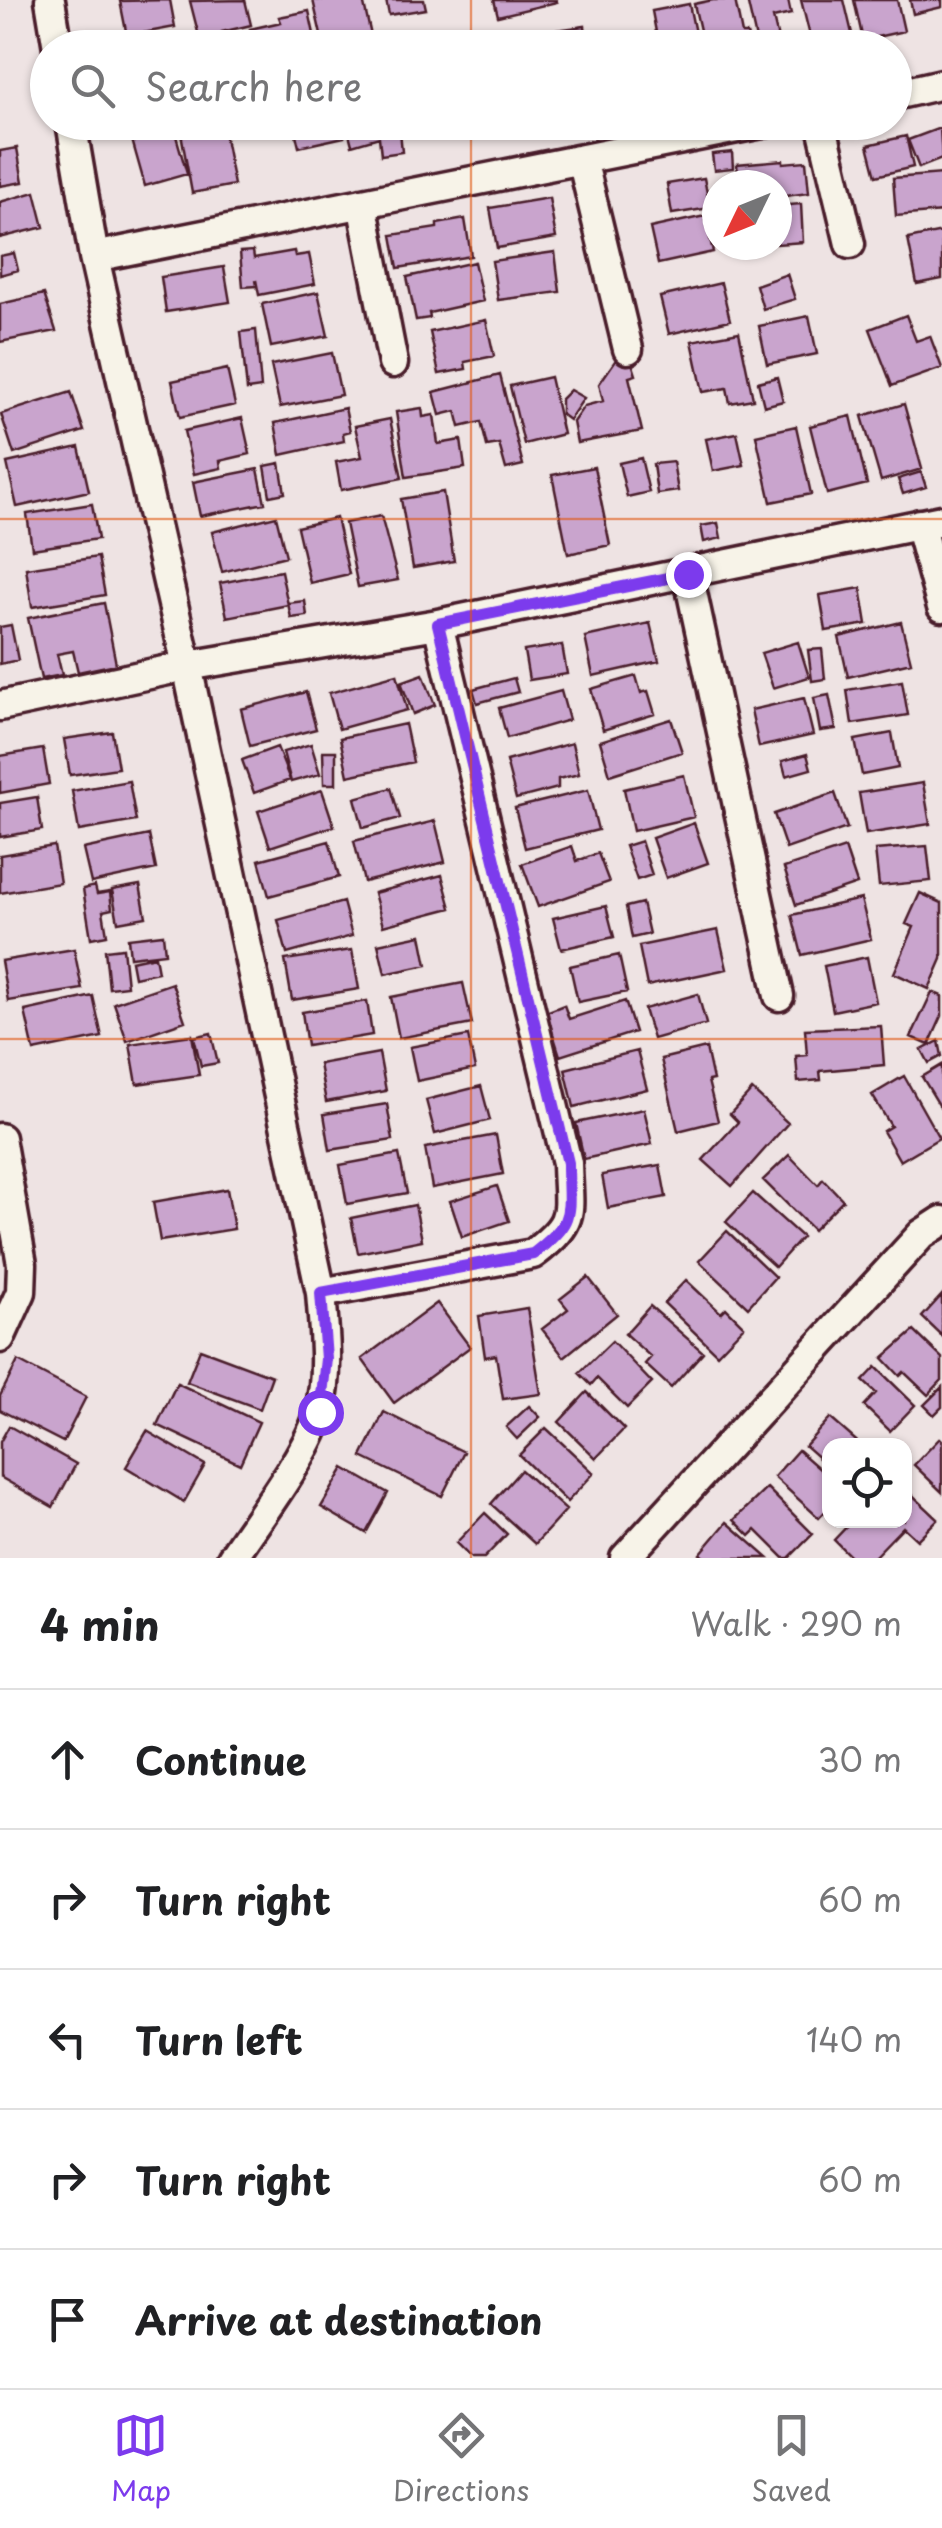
<!DOCTYPE html>
<html lang="en">
<head>
<meta charset="utf-8">
<style>
  body { margin:0; font-family:"Playpen Sans",sans-serif; background:#f2f2f2; color:#202124 }
  .controls { position:absolute; right:30px; bottom:30px; display:grid; overflow:hidden; border-radius:20px; box-shadow:0 2px 8px #0004 }
  .controls button { width:90px; height:90px; display:grid; place-items:center; padding:0; border:0; border-bottom:2px solid #e0e0e0; background:#fff; color:#202124; font:50px sans-serif }
  .compass { position:absolute; left:702px; top:170px; width:90px; height:90px; border-radius:50%; background:#fff; box-shadow:0 2px 8px #0004; rotate:227deg }
  .stop { position:absolute; width:30px; height:30px; margin:-22px; border:8px solid #7c3aed; border-radius:50%; background:#fff }
  .stop.end { background:#7c3aed; border-color:#fff; box-shadow:0 2px 10px #0008 }
  .list { margin:0; padding:0; list-style:none }
  h2 { display:flex; justify-content:space-between; align-items:center; height:130px; margin:0; padding:0 40px; font-size:42px }
  h2 small { font-size:32px; font-weight:400; color:#757577 }
  .list li { display:grid; grid-template-columns:65px 1fr auto; gap:30px; align-items:center; box-sizing:border-box; height:140px; padding:0 40px; border-top:2px solid #e0e0e0 }
  .list b { display:block; font-size:38px; white-space:nowrap }
  .list em { font-size:32px; font-style:normal; color:#757577 }
  .icon { flex:none; width:55px; height:55px; fill:none; stroke:currentColor; stroke-width:2; stroke-linecap:round; stroke-linejoin:round }
  .map { position:relative; flex:none; width:942px; height:1558px; overflow:hidden }
  .search { position:absolute; background:#fff; box-shadow:0 2px 8px #0004; left:30px; right:30px; top:30px; height:110px; display:flex; align-items:center; gap:25px; box-sizing:border-box; padding:0 35px; border-radius:55px; color:#757577; font-size:38px }
  .sheet { height:830px; background:#fff }
  nav { display:flex; justify-content:space-around; align-items:center; box-sizing:border-box; height:140px; border-top:2px solid #e0e0e0; background:#fff; font-size:28px; color:#757577 }
  nav a { display:grid; justify-items:center; gap:5px }
  nav .on { color:#7c3aed }
  .map>svg:first-child { display:block }
  .building { fill:#c9a4cd; stroke:#4a1f2b; stroke-width:2.5 }
  .lines { fill:none; stroke-linecap:round; stroke-linejoin:round }
  .minor-casing { stroke:#4a1f2b; stroke-width:35 }
  .minor { stroke:#f7f3e8; stroke-width:28 }
  .route { stroke:#7c3aed; stroke-width:12 }
  .grid { fill:none; stroke:#e0560e; stroke-width:2.5; stroke-opacity:0.55 }
</style>
</head>
<body>
<div class="map">
<svg width="942" height="1558" viewBox="0 0 942 1558">
  <rect width="100%" height="100%" fill="#eee3e3"/>
  <filter id="ink" filterUnits="userSpaceOnUse"><feTurbulence type="fractalNoise" baseFrequency=".01" numOctaves="2"/><feDisplacementMap in="SourceGraphic" scale="20" xChannelSelector="R" yChannelSelector="G"/><feConvolveMatrix kernelMatrix="1 2 1 2 8 2 1 2 1" color-interpolation-filters="sRGB"/></filter>
  <g filter="url(#ink)">
    <path class="building" d="M170 0 175 27 127 36 120 1Z
      M245 0 251 25 222 32 227 48H202L190 1Z
      M313 0H363L372 40 324 48Z
      M386 0H424L426 9 389 15Z
      M494 0H556L557 2 498 16Z
      M713 0H735L742 34H747L751 48H704L694 4Z
      M747 0H788L791 14 773 18 780 47 758 48Z
      M801 0H844L854 42 832 48H813Z
      M854 0H897L904 31 863 40Z
      M910 0H942V7L913 14Z
      M689 4 698 48H659L652 11Z
      M309 11 317 48H255L250 29 281 22 279 17Z
      M585 26 588 48H558L556 30Z
      M535 31 538 48H497L495 37Z
      M127 122H172L187 174 145 186Z
      M179 122H222L234 185 192 193Z
      M293 122H340L344 137 299 147Z
      M346 122H387L389 133 400 131 402 152 381 155 379 137 352 145Z
      M401 122H446V124L404 133Z
      M940 128 942 159 919 168 908 140Z
      M906 136 913 167 876 176 868 145Z
      M17 148 23 182 0 186V151Z
      M732 152 733 168 714 170 712 154Z
      M783 160V163L806 161 809 193 777 197V185H739L737 164Z
      M942 174V212L896 216 893 178Z
      M704 178 710 208 672 214 667 184Z
      M35 192 44 227 0 238V202Z
      M549 198 556 238 497 248 490 208Z
      M801 204 803 242 777 244V206Z
      M705 216 713 252 658 264 650 228Z
      M465 219 471 256 398 268 392 235 437 228V224Z
      M942 232V279L917 284 908 239Z
      M253 251 254 258 294 251 295 256 309 254 315 284 259 295 256 280 257 286 243 287 240 252Z
      M555 252 560 292 498 300 492 261Z
      M14 253 18 270 0 275V256Z
      M474 262 483 301 429 313 430 318 416 320 407 277Z
      M224 267 230 302 166 312 161 277Z
      M787 274 795 299 763 309 756 285Z
      M721 283 730 320 669 334 660 297Z
      M318 292 328 336 271 347 262 304Z
      M44 294 56 331 0 342V304Z
      M906 315 916 341 930 336 942 368 892 386 870 329Z
      M809 316 817 354 767 364 759 326Z
      M486 320 494 356 465 362 466 369 439 374 430 332Z
      M256 330 261 388 247 390 241 332Z
      M739 332 753 399 730 403 727 388 703 392 692 341Z
      M628 350 636 375 629 377 642 431 577 443 573 422 584 406 603 401 599 384 622 351Z
      M332 353 341 395 280 407 271 365Z
      M227 369 235 405 180 417 172 381Z
      M500 375 523 465 506 469 499 444 487 446 481 422 460 427 456 411 440 415 434 392Z
      M550 377 563 434 524 444 510 386Z
      M777 377 783 401 764 406 758 382Z
      M570 390 584 398 569 420 561 414V399Z
      M71 392 84 431 14 454 1 414Z
      M904 404 922 469 881 481 862 416Z
      M345 408 350 431 343 433 344 441 281 455 275 423Z
      M422 408 423 417 434 415 438 444 461 440 465 468 406 477 396 412Z
      M851 416 867 484 827 494 810 426Z
      M242 418 250 454 220 461 221 468 194 474 184 431Z
      M390 419 402 478 341 490 336 462 362 457 355 426Z
      M796 426 811 494 771 502 756 435Z
      M737 433 744 465 713 471 706 439Z
      M79 447 89 491 17 507 7 463Z
      M641 458 649 492 627 497 619 463Z
      M673 462 678 491 657 494 653 464Z
      M280 463 285 493 270 496 265 466Z
      M594 467 610 545 568 554 552 475Z
      M258 469 265 503 200 516 193 482Z
      M921 472 926 487 903 494 898 479Z
      M443 492 454 561 413 568 401 499Z
      M92 504 98 539 32 549 27 514Z
      M276 516 286 556 222 572 212 532Z
      M381 516 398 580 358 587 345 523Z
      M336 518 349 574 310 583 297 527Z
      M718 523 721 538 704 542 701 526Z
      M98 557 105 595 32 607 26 568Z
      M281 571 288 605 227 617 220 583Z
      M861 588 867 624 826 631 820 595Z
      M305 601 307 616 291 618 288 603Z
      M104 603 116 664 78 672 73 651 57 654 62 675 41 679 28 618Z
      M901 622 911 662 848 677 839 637Z
      M650 623 659 661 593 676 585 637Z
      M11 625 18 660 0 664V627Z
      M798 642 809 677 773 688 761 653Z
      M562 645 567 674 529 680 524 651Z
      M822 649 825 679 812 681 808 650Z
      M397 674 407 710 339 729 329 693Z
      M423 674 435 705 413 714 401 682Z
      M636 676 641 693 648 691 655 714 603 730 591 689Z
      M514 678 518 692 477 703 473 689Z
      M902 681 908 715 852 724 847 690Z
      M561 691 569 720 507 738 499 708Z
      M306 692 316 729 250 746 241 709Z
      M829 695 836 729 820 731 814 698Z
      M804 698 813 735 759 747 751 710Z
      M671 719 682 752 610 775 600 741Z
      M405 724 413 762 348 776 340 738Z
      M112 732 118 768 70 775 64 739Z
      M892 733 898 768 862 775 855 740Z
      M572 743 579 774 558 779V788L516 799 506 761Z
      M311 744 320 774 291 782 283 752Z
      M277 747 290 780 254 793 242 760Z
      M43 749 49 784 0 793V756Z
      M323 751H336V784H324Z
      M807 754 811 769 786 776 782 761Z
      M684 775 694 817 633 831 624 789Z
      M129 781 136 821 79 831 72 791Z
      M923 783 930 824 866 834 859 793Z
      M391 788 400 818 363 828 355 798Z
      M322 790 334 826 270 847 258 811Z
      M588 790 598 830 525 848 515 808Z
      M835 793 847 828 786 849 774 814Z
      M37 797 42 830 0 837V803Z
      M435 821 445 862 364 882 354 841Z
      M694 823 708 863 666 878 652 838Z
      M149 835 156 869 91 883 83 849Z
      M329 841 339 877 269 896 259 860Z
      M641 841 652 875 637 880 625 846Z
      M54 846 60 883 0 893V855Z
      M572 846 577 861 598 853 609 882 538 907 522 864Z
      M927 846 931 881 879 886 875 850Z
      M845 848 857 884 796 905 784 868Z
      M442 875 451 908 383 926 374 893Z
      M140 885 146 917 118 922 112 890Z
      M95 886 97 894 110 892 112 909 103 911 107 935 91 938 83 889Z
      M920 893 942 903V959L929 989 894 973 914 927 906 924Z
      M861 899 871 939 802 955 792 915Z
      M343 902 352 936 287 954 278 920Z
      M642 903 649 934 632 938 626 907Z
      M606 906 614 937 561 949 553 918Z
      M718 930 727 969 647 986 639 946Z
      M163 934 165 953 130 957 128 938Z
      M421 935 427 965 385 974 378 944Z
      M123 948 127 986 109 988 105 950Z
      M74 949 82 989 8 1001 1 961Z
      M352 950 359 989 292 1000 285 960Z
      M619 955 627 992 578 1002 570 966Z
      M155 956 158 972 134 977 131 961Z
      M867 957 876 1002 833 1011 824 966Z
      M172 983 185 1021 127 1041 114 1003Z
      M463 983 472 1024 399 1038 391 997Z
      M932 992 942 996V1016L929 1045 911 1037Z
      M698 994 706 1024 653 1039 644 1009Z
      M93 996 102 1037 34 1051 25 1011Z
      M367 1001 372 1035 307 1046 302 1012Z
      M625 1001 635 1032 560 1056 546 1012 564 1005 569 1019Z
      M881 1026 884 1065 820 1071 821 1080 798 1082 796 1056 807 1055 805 1029Z
      M211 1033 218 1063 201 1066 194 1037Z
      M192 1035 199 1075 137 1084 130 1044Z
      M468 1036 475 1069 417 1081 410 1047Z
      M939 1041 942 1056 929 1063 922 1050Z
      M706 1048 713 1080 708 1081 718 1121 678 1131 661 1059Z
      M637 1051 647 1089 574 1107 565 1069Z
      M379 1053 386 1091 326 1102 319 1064Z
      M942 1065V1110L922 1077Z
      M904 1076 939 1138 900 1161 883 1131 891 1126 872 1095Z
      M481 1086 490 1120 435 1134 426 1100Z
      M752 1090 788 1123 732 1186 703 1160 738 1122 730 1114Z
      M387 1104 393 1140 330 1150 324 1114Z
      M644 1109 652 1144 584 1159 576 1123Z
      M496 1135 503 1174 432 1188 425 1148Z
      M399 1154 407 1193 347 1204 340 1165Z
      M789 1155 818 1185 823 1179 843 1200 813 1230 763 1180Z
      M660 1165 666 1197 608 1208 602 1175Z
      M497 1186 509 1221 462 1237 450 1201Z
      M227 1189 234 1229 160 1241 153 1202Z
      M753 1193 802 1237 775 1267 726 1222Z
      M415 1205 422 1240 358 1253 351 1218Z
      M727 1231 775 1277 748 1307 699 1261Z
      M588 1277 617 1314 564 1357 542 1329 568 1309 560 1299Z
      M686 1280 721 1313 726 1308 744 1326 717 1354 664 1303Z
      M942 1295V1336L922 1317Z
      M437 1303 470 1347 394 1403 362 1359Z
      M650 1306 703 1352 671 1388 645 1364 651 1357 625 1334Z
      M527 1308 541 1394 503 1399 496 1355 485 1357 479 1316Z
      M914 1331 942 1358V1380L928 1395 904 1372 900 1376 883 1358Z
      M612 1341 652 1383 627 1408 597 1378 591 1385 579 1373Z
      M200 1349 272 1376 260 1409 187 1382Z
      M18 1361 86 1397 63 1442 0 1410V1396Z
      M876 1367 915 1405 890 1431 864 1406 876 1393 863 1381Z
      M177 1383 259 1422 240 1464 157 1425Z
      M942 1387V1407L934 1415 924 1405Z
      M587 1392 624 1429 596 1458 559 1422Z
      M529 1406 540 1417 517 1439 506 1427Z
      M384 1412 464 1452 442 1496 362 1457Z
      M830 1418 862 1446H830V1468L805 1446Z
      M9 1426 76 1464 53 1507 0 1477V1442Z
      M546 1428 594 1473 567 1502 519 1455Z
      M147 1431 205 1465 184 1502 126 1467Z
      M940 1438 942 1440V1492L914 1465Z
      M798 1450 830 1478V1506L819 1518 774 1477Z
      M344 1468 388 1493 366 1533 321 1507Z
      M521 1470 566 1510 535 1544 491 1504Z
      M904 1487 938 1519 917 1540 903 1527 873 1558H852L834 1540 853 1520H904Z
      M767 1488 813 1534 789 1558H784L756 1530 750 1536 734 1520Z
      M485 1513 507 1534 484 1558H471L456 1543Z
      M727 1522 768 1558H705L700 1554Z"/>
    <g class="lines">
      <g class="minor-casing">
        <path id="minor" d="M50 0 58 48
          M894 95 942 84
          M71 122 94 257 187 666 321 1293C324 1332 329 1372 320 1410 311 1450 256 1521 232 1558
          M821 122 850 244
          M582 159 628 349
          M362 203 393 363
          M94 257 767 122
          M919 524 942 607
          M688 574 779 996
          M438 624 942 520
          M0 706 187 666 438 624 567 1163C568 1215 577 1220 533 1254L321 1293
          M0 1138 22 1264 21 1292 0 1338
          M625 1558 922 1234 942 1221"/>
      </g>
      <use href="#minor" class="minor"/>
    </g>
  </g>
  <g class="lines" filter="url(#ink)">
    <path class="route" d="M320 1412 326 1359 321 1293 533 1254C577 1220 568 1215 568 1163L438 624 688 574"/>
  </g>
  <path class="grid" d="M471 0V48M471 122V1558M0 519H942M0 1039H942"/>
</svg>
<div class="controls">
<button><svg class="icon" aria-label="locate" viewBox="0 0 24 24"><circle cx="12" cy="12" r="6"/><path d="M12 2v4M12 18v4M2 12h4M18 12h4"/></svg></button>
</div>
<svg class="compass" viewBox="-18 -18 36 36"><path d="M0-13l5 13h-10z" fill="#e53935"/><path d="M0 13l5-13h-10z" fill="#757577"/></svg>
<div class="stop" style="left:320px;top:1412px"></div>
<div class="stop end" style="left:688px;top:574px"></div>
<div class="search"><svg class="icon" aria-label="search" viewBox="0 0 24 24"><circle cx="10" cy="10" r="6"/><path d="M15 15l6 6"/></svg>Search here</div>
</div>
<section class="sheet">
<h2>4 min<small>Walk · 290 m</small></h2>
<ul class="list">
<li><svg class="icon" aria-label="ahead" viewBox="0 0 24 24"><path d="M12 20V5M6 11l6-6 6 6"/></svg><div><b>Continue</b></div><em>30 m</em></li>
<li><svg class="icon" aria-label="right" viewBox="0 0 24 24"><path d="M7 20v-9h11M14 6l5 5-5 5"/></svg><div><b>Turn right</b></div><em>60 m</em></li>
<li><svg class="icon" aria-label="left" viewBox="0 0 24 24"><path d="M17 20v-9H6M10 6l-5 5 5 5"/></svg><div><b>Turn left</b></div><em>140 m</em></li>
<li><svg class="icon" aria-label="right" viewBox="0 0 24 24"><path d="M7 20v-9h11M14 6l5 5-5 5"/></svg><div><b>Turn right</b></div><em>60 m</em></li>
<li><svg class="icon" aria-label="arrive" viewBox="0 0 24 24"><path d="M6 21V4h12l-3 4 3 4H6"/></svg><div><b>Arrive at destination</b></div></li>
</ul>
</section>
<nav>
<a class="on"><svg class="icon" aria-label="map" viewBox="0 0 24 24"><path d="M3 6l6-2 6 2 6-2v14l-6 2-6-2-6 2zM9 4v14M15 6v14"/></svg>Map</a>
<a><svg class="icon" aria-label="directions" viewBox="0 0 24 24"><path d="M12 3l9 9-9 9-9-9zM9 14v-3h6M13 9l2 2-2 2"/></svg>Directions</a>
<a><svg class="icon" aria-label="saved" viewBox="0 0 24 24"><path d="M7 4h10v16l-5-4-5 4z"/></svg>Saved</a>
</nav>
</body>
</html>
